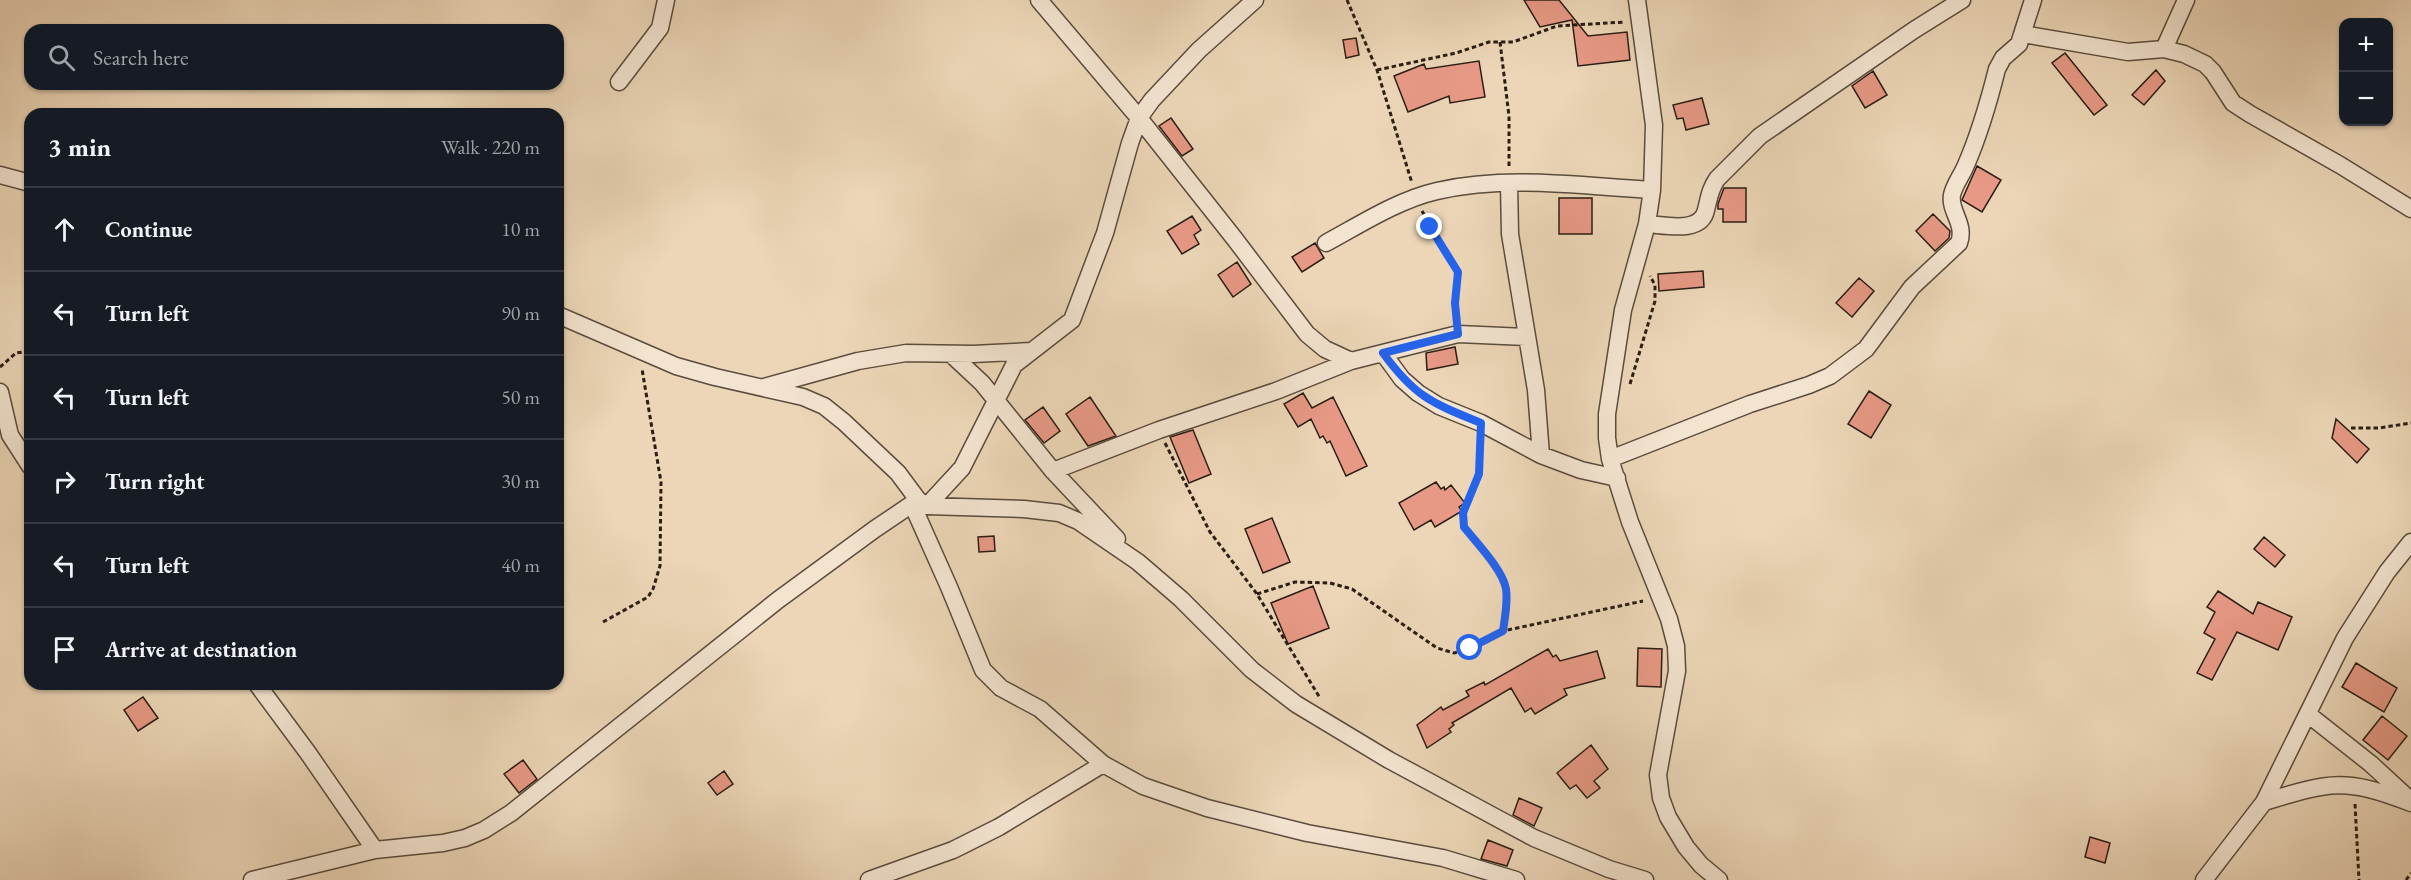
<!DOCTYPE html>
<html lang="en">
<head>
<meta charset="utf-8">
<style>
  body { margin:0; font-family:"EB Garamond",serif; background:#242831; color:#f1f3f6 }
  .controls { position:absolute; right:18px; top:18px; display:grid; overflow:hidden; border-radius:12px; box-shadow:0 2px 4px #0004 }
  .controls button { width:54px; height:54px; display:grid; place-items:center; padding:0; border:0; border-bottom:2px solid #363941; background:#171b24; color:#f1f3f6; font:30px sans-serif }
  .stop { position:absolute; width:18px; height:18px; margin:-14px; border:4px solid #2563eb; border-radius:50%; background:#fff }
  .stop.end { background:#2563eb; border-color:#fff; box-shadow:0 2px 6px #0008 }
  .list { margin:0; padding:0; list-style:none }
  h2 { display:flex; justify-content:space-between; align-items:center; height:78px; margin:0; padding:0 24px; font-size:26px }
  h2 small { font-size:20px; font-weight:400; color:#9ea1a6 }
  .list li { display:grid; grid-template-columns:39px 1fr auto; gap:18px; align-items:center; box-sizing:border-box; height:84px; padding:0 24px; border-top:2px solid #363941 }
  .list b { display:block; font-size:22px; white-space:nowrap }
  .list em { font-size:20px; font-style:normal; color:#9ea1a6 }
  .icon { flex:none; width:33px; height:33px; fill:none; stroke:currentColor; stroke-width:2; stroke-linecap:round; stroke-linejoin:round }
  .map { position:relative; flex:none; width:2411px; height:880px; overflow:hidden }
  .search { position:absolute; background:#171b24; box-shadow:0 2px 4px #0004; left:24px; top:24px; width:540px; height:66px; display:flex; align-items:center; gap:15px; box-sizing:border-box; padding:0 21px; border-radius:18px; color:#9ea1a6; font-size:22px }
  .panel { position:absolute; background:#171b24; box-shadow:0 2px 4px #0004; left:24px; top:108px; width:540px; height:582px; border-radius:18px }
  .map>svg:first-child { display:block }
  .building { fill:#e79985; stroke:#2a1e14; stroke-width:1.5 }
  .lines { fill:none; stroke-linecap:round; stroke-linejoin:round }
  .street-casing { stroke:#5a4c3d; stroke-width:19 }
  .path { stroke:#2a1e14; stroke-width:3; stroke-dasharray:4.5 3; stroke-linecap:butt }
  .street { stroke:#f3e4d0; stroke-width:16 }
  .route { stroke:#2563eb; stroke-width:8 }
</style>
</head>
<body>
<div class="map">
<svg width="2411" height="880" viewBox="0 0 2411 880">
  <rect width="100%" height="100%" fill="#ecd6b7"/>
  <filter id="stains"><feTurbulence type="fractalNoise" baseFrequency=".00333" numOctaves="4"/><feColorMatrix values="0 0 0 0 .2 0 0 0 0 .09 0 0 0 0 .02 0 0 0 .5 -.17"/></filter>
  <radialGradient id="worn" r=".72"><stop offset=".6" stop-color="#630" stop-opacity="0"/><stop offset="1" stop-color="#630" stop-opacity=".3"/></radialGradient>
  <path class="building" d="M1524 0H1559L1588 36 1627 32 1630 60 1578 66 1572 20 1540 27Z
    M1356 38 1359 55 1346 58 1343 40Z
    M2065 53 2107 105 2094 115 2052 63Z
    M1479 61 1485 97 1450 103 1449 96 1408 112 1394 76 1424 64 1426 69Z
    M2156 70 2165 81 2144 105 2132 95Z
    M1873 71 1887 95 1865 108 1852 86Z
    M1702 98 1709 124 1686 130 1683 118 1677 119 1673 105Z
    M1171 118 1193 149 1182 156 1159 126Z
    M1977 166 2001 180 1982 212 1962 200Z
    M1724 188H1746V222H1723V209H1718V204Z
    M1559 198H1592V234H1559Z
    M1933 214 1950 231 1949 238 1935 251 1916 231Z
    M1192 216 1201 230 1194 235 1199 244 1182 254 1167 231Z
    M1315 243 1324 258 1302 272 1292 257Z
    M1237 262 1251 284 1233 297 1218 275Z
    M1703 271 1704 287 1659 291 1658 274Z
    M1859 278 1874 291 1852 317 1836 303Z
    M1455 347 1458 364 1427 370 1426 353Z
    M1869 391 1891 405 1871 438 1848 424Z
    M1303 393 1312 408 1333 397 1367 466 1346 476 1330 441 1327 443 1323 436 1320 438 1311 419 1298 427 1284 404Z
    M1090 397 1116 436 1088 446 1066 414Z
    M1043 407 1060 431 1044 443 1025 420Z
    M2336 419 2369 449 2357 463 2332 438Z
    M1193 430 1211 474 1189 483 1170 437Z
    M1436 482 1441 489 1444 487 1445 490 1451 485 1465 503 1459 507 1462 511 1435 527 1431 520 1414 530 1399 503Z
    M1272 518 1290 562 1263 573 1245 529Z
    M994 536 995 551 979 552 978 537Z
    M2264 537 2285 555 2275 567 2254 549Z
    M1313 586 1329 628 1288 644 1271 603Z
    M2218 591 2253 614 2258 602 2292 617 2278 650 2237 632 2212 680 2197 673 2215 639 2204 633 2215 612 2207 607Z
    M1638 648 1662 649 1661 687 1637 686Z
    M1548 649 1553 657 1556 655 1560 661 1597 651 1605 678 1564 689 1567 695 1535 714 1531 708 1525 712 1511 688 1452 723 1454 725 1449 729 1451 732 1427 748 1417 725 1441 707 1443 710 1469 696 1466 691 1484 682 1485 685Z
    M2356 663 2397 688 2384 712 2342 687Z
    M143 697 158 718 138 731 124 710Z
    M2382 716 2407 736 2388 760 2363 740Z
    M1591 745 1608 769 1594 781 1600 788 1587 798 1576 785 1570 789 1557 773Z
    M523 760 537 779 519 793 504 774Z
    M724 771 733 784 717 795 708 783Z
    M1519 798 1542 808 1534 826 1513 815Z
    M2090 837 2110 843 2105 863 2085 857Z
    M1488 840 1513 850 1507 866 1481 859Z"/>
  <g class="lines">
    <g class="street-casing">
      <path id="street" d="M1039 0 1139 118 1234 238 1307 334 1325 349 1351 361 1458 334 1527 337
        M1637 0 1654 125 1652 190 1647 224 1623 310 1607 414V438L1610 459 1630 522 1669 619 1676 646 1677 671 1658 775 1661 798 1668 817 1686 847 1701 865 1719 880
        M2023 34 2128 52 2164 49 2184 54 2205 64 2213 72 2233 103 2250 114 2340 165 2411 209
        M2164 49 2186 0
        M619 82 660 28 666 0
        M0 175 30 183
        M1509 184 1510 234 1536 390 1541 455
        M1647 224C1665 225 1701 234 1706 210 1709 198 1710 189 1717 179L1760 136 1914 30 1962 0
        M1326 243C1361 224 1398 200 1437 191 1507 175 1581 186 1652 190
        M558 315 676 366 715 377 803 397 824 406 844 422 898 473 918 500 927 506 1024 509 1059 513 1078 521 1138 562 1181 599 1252 670 1296 704 1389 760 1534 838 1609 869 1645 880
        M1383 353 1402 379 1418 393 1439 406 1481 423 1541 455 1581 470 1617 478
        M952 355 982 383 1053 471 1117 539
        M764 387 858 361 906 353 973 354 1031 351
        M0 392 10 435 30 466
        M1610 459 1750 404 1809 385 1830 376 1866 349 1912 287 1959 243C1966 224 1949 211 1952 195 1954 185 1962 175 1966 165 1979 135 1989 101 1997 69L2003 58 2019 44 2033 0
        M1053 471 1159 430 1276 391 1351 361
        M912 504 949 587 983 670 1001 688 1040 709 1103 764 1143 786 1207 808 1307 833 1443 858 1516 880
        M927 506 962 468 1014 365 1072 320 1105 233 1130 143 1139 118 1152 100 1199 50 1255 0
        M257 684 308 753 375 850
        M2309 715 2371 764 2408 798
        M2264 802C2330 782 2344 777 2411 803
        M252 880 375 850 443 843 465 838 484 830 511 813 778 600 875 529 918 500
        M869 880 953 850 999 827 1103 764
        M2204 880 2264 802 2345 638 2387 572 2411 542"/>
    </g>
    <path class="path" d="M1347 0 1377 70 1412 183
      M1500 42 1509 116V166
      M1377 70 1456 53 1489 42H1513L1557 26 1625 22
      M1422 211 1458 272 1457 317
      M0 367 16 353 30 351
      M1630 384 1655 301V285L1650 276
      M2351 428H2379L2411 423
      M1481 442 1479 474 1463 513 1464 527 1491 561 1506 587 1503 631
      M1165 443 1210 532 1257 594 1320 698
      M1257 594 1295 582 1330 583 1352 589 1437 648 1454 653 1470 648 1503 631 1643 601
      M603 622 648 597 653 589 660 566 661 482 642 369
      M2355 804 2359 880
      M2406 880 2411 873"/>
    <use href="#street" class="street"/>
  </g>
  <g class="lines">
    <path class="route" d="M1430 227 1458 272 1455 303 1458 334 1383 353C1415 397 1432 403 1481 423L1479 474 1463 513 1464 527C1476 542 1503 570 1506 589 1508 602 1505 617 1503 631L1470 648"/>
  </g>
  <rect width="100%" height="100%" filter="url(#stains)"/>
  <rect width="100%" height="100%" fill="url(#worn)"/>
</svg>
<div class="controls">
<button>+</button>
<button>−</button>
</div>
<div class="stop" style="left:1470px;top:648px"></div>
<div class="stop end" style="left:1430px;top:227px"></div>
<div class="search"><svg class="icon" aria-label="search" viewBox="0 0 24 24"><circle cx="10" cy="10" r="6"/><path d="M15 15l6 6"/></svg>Search here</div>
<section class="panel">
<h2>3 min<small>Walk · 220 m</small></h2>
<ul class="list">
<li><svg class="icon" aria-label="ahead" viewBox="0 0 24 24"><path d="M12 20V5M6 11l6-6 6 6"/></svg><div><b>Continue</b></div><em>10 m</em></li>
<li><svg class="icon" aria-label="left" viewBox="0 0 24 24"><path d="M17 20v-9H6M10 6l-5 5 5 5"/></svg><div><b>Turn left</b></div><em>90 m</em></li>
<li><svg class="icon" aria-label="left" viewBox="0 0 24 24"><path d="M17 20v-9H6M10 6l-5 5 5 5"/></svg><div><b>Turn left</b></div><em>50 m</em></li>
<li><svg class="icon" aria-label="right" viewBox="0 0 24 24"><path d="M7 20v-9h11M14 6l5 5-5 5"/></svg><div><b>Turn right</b></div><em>30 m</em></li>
<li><svg class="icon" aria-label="left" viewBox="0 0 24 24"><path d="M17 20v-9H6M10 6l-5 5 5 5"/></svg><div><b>Turn left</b></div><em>40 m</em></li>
<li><svg class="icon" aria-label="arrive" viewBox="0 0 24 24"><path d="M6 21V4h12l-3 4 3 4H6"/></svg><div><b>Arrive at destination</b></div></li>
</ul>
</section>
</div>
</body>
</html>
